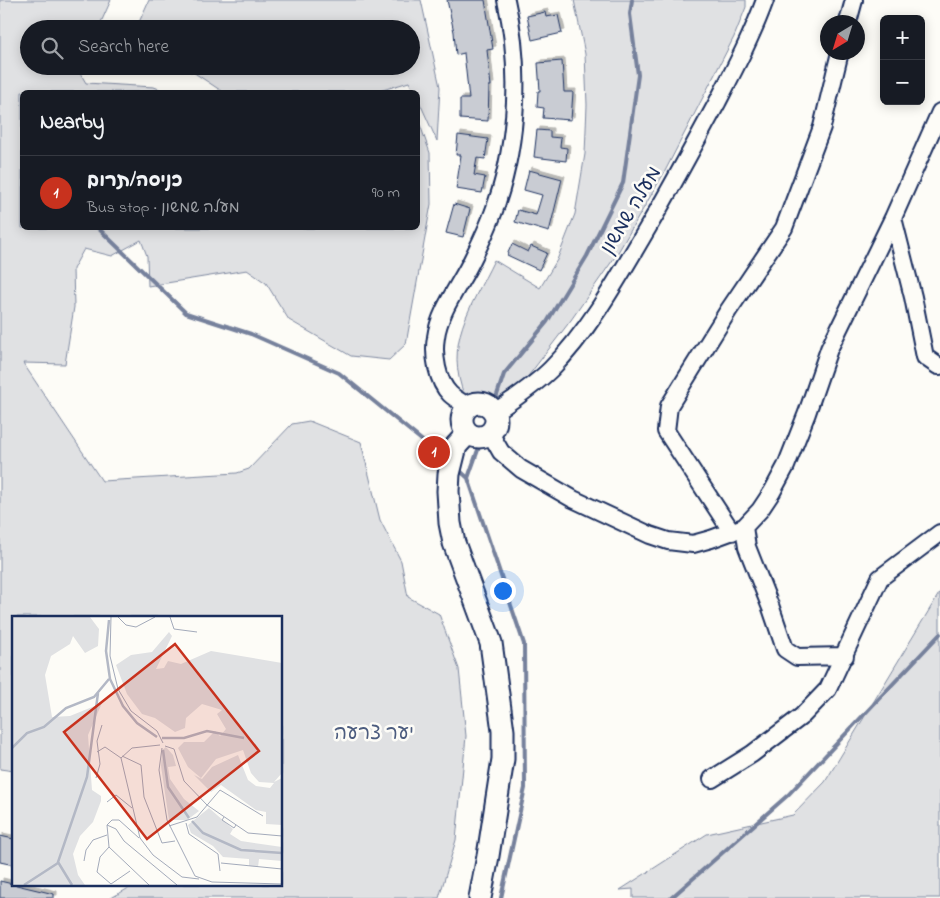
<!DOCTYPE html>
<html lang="en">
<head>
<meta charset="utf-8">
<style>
  body { margin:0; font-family:"Indie Flower","Playpen Sans Hebrew",sans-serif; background:#20242c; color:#f1f3f6 }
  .controls { position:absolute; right:15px; top:15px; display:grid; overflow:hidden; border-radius:8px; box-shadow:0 2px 12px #0003 }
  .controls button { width:45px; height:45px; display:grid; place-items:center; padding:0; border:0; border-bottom:1px solid #363941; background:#171b24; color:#f1f3f6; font:25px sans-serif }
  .compass { position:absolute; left:820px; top:15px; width:45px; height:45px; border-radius:50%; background:#171b24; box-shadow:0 2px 12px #0003; rotate:218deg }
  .you { position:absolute; left:502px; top:590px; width:18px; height:18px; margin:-12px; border:4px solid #fff; border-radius:50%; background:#1a73e8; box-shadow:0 0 0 8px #1a73e833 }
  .badge { display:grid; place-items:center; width:32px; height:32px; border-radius:50%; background:#c8321e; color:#fff; font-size:16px; font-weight:700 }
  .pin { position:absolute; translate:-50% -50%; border:2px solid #fff; box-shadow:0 1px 5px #0006 }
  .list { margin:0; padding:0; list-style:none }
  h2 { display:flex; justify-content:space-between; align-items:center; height:65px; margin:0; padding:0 20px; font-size:21px }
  h2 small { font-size:16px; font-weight:400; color:#9ea1a6 }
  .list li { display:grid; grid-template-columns:32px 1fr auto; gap:15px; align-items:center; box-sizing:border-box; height:75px; padding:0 20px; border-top:1px solid #363941 }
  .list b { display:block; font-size:19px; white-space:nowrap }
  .list p { margin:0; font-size:16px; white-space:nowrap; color:#9ea1a6 }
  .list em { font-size:16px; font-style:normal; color:#9ea1a6 }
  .icon { flex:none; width:28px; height:28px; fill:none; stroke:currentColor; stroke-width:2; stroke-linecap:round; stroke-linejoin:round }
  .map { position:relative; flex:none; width:940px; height:898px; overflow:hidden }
  .search { position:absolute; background:#171b24; box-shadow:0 2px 12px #0003; left:20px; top:20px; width:400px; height:55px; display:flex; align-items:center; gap:12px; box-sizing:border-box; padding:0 18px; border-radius:28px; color:#9ea1a6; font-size:19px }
  .panel { position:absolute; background:#171b24; box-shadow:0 2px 12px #0003; left:20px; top:90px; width:400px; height:140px; border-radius:8px }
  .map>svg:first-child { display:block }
  .green { fill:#e0e1e3; stroke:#7e88a0 }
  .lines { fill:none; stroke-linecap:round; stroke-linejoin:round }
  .stream { stroke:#76819c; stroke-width:4 }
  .building { fill:#c9ccd3; stroke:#1b2f5e; filter:url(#shadow) }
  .minor-casing { stroke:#1b2f5e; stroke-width:20 }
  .major-casing { stroke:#1b2f5e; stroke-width:25 }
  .minor { stroke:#fdfcf7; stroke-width:16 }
  .major { stroke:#fdfcf7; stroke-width:21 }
  .labels { text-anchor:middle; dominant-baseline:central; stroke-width:5; stroke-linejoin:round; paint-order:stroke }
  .street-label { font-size:20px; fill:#1b2f5e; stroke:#fdfcf7 }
  .park-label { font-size:20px; fill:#4c5c7f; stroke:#fdfcf7 }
  .inset-river { fill:none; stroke:#b3b8c5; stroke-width:2.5 }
  .inset-road { fill:none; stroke:#a3aaba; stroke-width:1 }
  .view { fill:#c8321e; fill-opacity:0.15; stroke:#c8321e; stroke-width:2.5 }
  .inset-edge { fill:none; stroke:#1b2f5e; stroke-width:2.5 }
</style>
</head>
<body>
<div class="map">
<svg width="940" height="898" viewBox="0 0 940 898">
  <defs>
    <filter id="shadow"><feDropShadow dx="3" dy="-3" stdDeviation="0" flood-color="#0004"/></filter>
  </defs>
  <rect width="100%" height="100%" fill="#fdfcf7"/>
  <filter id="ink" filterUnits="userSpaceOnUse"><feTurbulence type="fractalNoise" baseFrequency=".02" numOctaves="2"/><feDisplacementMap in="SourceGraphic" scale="10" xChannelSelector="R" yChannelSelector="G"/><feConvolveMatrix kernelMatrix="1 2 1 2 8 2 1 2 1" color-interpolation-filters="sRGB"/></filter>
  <g filter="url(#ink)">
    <path class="green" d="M0 0H111L98 29H29V66H81L79 71 86 83 154 87 167 92H22V228H418V119L430 153 431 204 406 344 389 360 351 356 289 320 266 283 247 270 148 286 147 256 141 240 112 256 84 249 73 269 74 307 65 364 23 363 102 481 237 473 249 469 292 424 309 421 361 442 380 520 401 561 408 597 439 614 459 669 466 736 456 840 439 898H111L136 884H281V617H14V771L0 769Z
      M149 0H421L440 87 437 141 418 99V92H414L409 82 376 92H223L193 72 147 66H411V29H136Z
      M574 0H746V7L734 37 664 173 617 254 571 320 529 375 502 402 465 397C443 343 471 308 494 260L540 288 557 260 575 214 585 154 587 105 585 54Z
      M940 592V898H633V889L620 890 707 834 793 815 825 782Z"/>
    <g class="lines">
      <path class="stream" d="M98 228 186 313 251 334 339 373 446 460
        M493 407 504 374 547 322 587 256 623 183 638 75 630 14 632 0
        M490 416 468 478 524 644 525 788 501 898
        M458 469 468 478
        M671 898 788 795 940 634"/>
    </g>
    <path class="building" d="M447 0H485L493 49 487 50 491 86H489L488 121 460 119V99H469L464 53 456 55 454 32Z
      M545 12 546 17 558 15 562 33 532 40 527 16Z
      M562 61 564 92H573L571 120 543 118 544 108 537 107 538 91H540L538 63Z
      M537 130 550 131V137L561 138 560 147 567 148 566 161 534 157Z
      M458 135 488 139 485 159 477 158 474 175 485 177 482 193 456 189 461 155H456Z
      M529 170 562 179 549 232 515 222 518 210 536 215 542 195 524 190Z
      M454 204 470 209 463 237 446 233Z
      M512 244 528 252 531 246 547 253 539 270 507 255Z
      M0 836 14 839V865L0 862Z
      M0 881 54 894V898H0Z"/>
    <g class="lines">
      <g class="minor-casing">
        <path id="minor" d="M848 22 854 0
          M893 218 913 297 925 357 938 366H940
          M469 407C463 403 455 399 450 394 437 381 433 355 436 337 439 311 462 282 473 258 482 240 491 221 497 202 518 139 521 65 506 0
          M494 413C513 399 534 386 551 369 589 331 620 275 647 229 672 187 694 145 717 103 734 70 752 36 765 0
          M490 433 501 452 521 469 573 499 650 535 668 541 693 544 711 539 744 527 760 510 772 492 786 466 807 413 829 349 893 218 940 112
          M744 527 747 547 771 608 785 649 797 657 845 656
          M732 532 666 431 669 406 728 311 784 228 822 127 840 52
          M712 779 752 754 802 716 828 689 880 578 940 533"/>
      </g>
      <g class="major-casing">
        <path id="major" d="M462 420a17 17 0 1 1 34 0a17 17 0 1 1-34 0Z
          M468 433 456 446 449 474 448 491 450 523 454 543 491 643 503 731V759L488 856 480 898"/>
      </g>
      <use href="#minor" class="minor"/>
      <use href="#major" class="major"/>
    </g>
  </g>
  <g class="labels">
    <g class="street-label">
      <text transform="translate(632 211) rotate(-59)">מעלה שמשון</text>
    </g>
    <g class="park-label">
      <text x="374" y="734">יער צרעה</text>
    </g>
  </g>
  <g transform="translate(12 616)">
    <rect width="270" height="270" fill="#fdfcf7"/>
    <path d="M0 1H78L87 13 86 30 73 37 61 20 58 28 39 40 33 59 40 101 58 100 90 87 76 119 80 174 89 180V185L81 206 68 220 61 238 66 259 73 269H0ZM157 16 160 20 144 53 152 52 156 45 169 48 199 35 270 47V157L262 166 270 162V209L254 208V196L244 194 209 169 199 176 182 159 190 163 200 151 226 139 236 164 244 170 258 172 262 167 247 166 239 157 231 134 204 143 189 162 176 151 166 132 172 126H192L203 115 208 120 214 113 205 98 210 94 190 88 174 102 173 112 163 116 143 102 130 98 115 78 104 49 119 39 140 36ZM154 131 161 139 164 150 156 151 158 163 172 183 187 195 175 204H157L149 150 150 134ZM197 192 221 213 218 218 229 225 270 231V245L247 243 246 251 237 250V243L211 241 201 230 179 217 176 209Z" fill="#e0e1e3"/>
    <path class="inset-river" d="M97 4 94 35 98 63 111 90 125 107 145 121M150 122H172L195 115 232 122M0 132 15 117 32 111 54 92 82 81 97 63M151 134 156 171 177 202M180 205 191 217 229 234 270 237M12 269 46 247M60 269 46 246 75 161 86 77"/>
    <path class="inset-road" d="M99 1 98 40 106 73 119 95 145 115 151 127M106 1 114 9 124 11 143 1M158 1 162 13 185 16M148 129 120 132 109 142 128 222 141 239 170 261 187 263M153 130 162 133 172 165 195 189 236 217 270 220M150 132 147 154 155 204 183 260 200 266 270 268M85 136 93 131 109 142M110 140 129 149 132 181 150 227 163 225M84 162 88 148 85 125 90 109M95 186 104 179 120 192M212 201 210 204 222 212 224 209M174 207 177 218 206 238 208 255M95 209 104 213 112 225 165 269M157 210 185 201 208 174 251 200M127 222 107 204H100L95 209 97 231 137 269M97 231 88 241 85 256 99 268 118 255M72 245 74 234 81 224 95 219M209 247 270 253"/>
    <path class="view" d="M163 28 247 135 135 223 52 116Z"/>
    <rect width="270" height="270" class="inset-edge"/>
  </g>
</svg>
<div class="controls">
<button>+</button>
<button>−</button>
</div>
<svg class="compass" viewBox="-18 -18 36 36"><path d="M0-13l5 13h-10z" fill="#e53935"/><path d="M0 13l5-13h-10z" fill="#9ea1a6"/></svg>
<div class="you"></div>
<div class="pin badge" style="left:434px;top:452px">1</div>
<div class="search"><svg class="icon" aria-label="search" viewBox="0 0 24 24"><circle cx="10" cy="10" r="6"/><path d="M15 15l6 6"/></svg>Search here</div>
<section class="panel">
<h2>Nearby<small></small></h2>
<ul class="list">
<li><span class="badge">1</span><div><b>כניסה/תרום</b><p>Bus stop · מעלה שמשון</p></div><em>90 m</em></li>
</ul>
</section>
</div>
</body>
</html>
